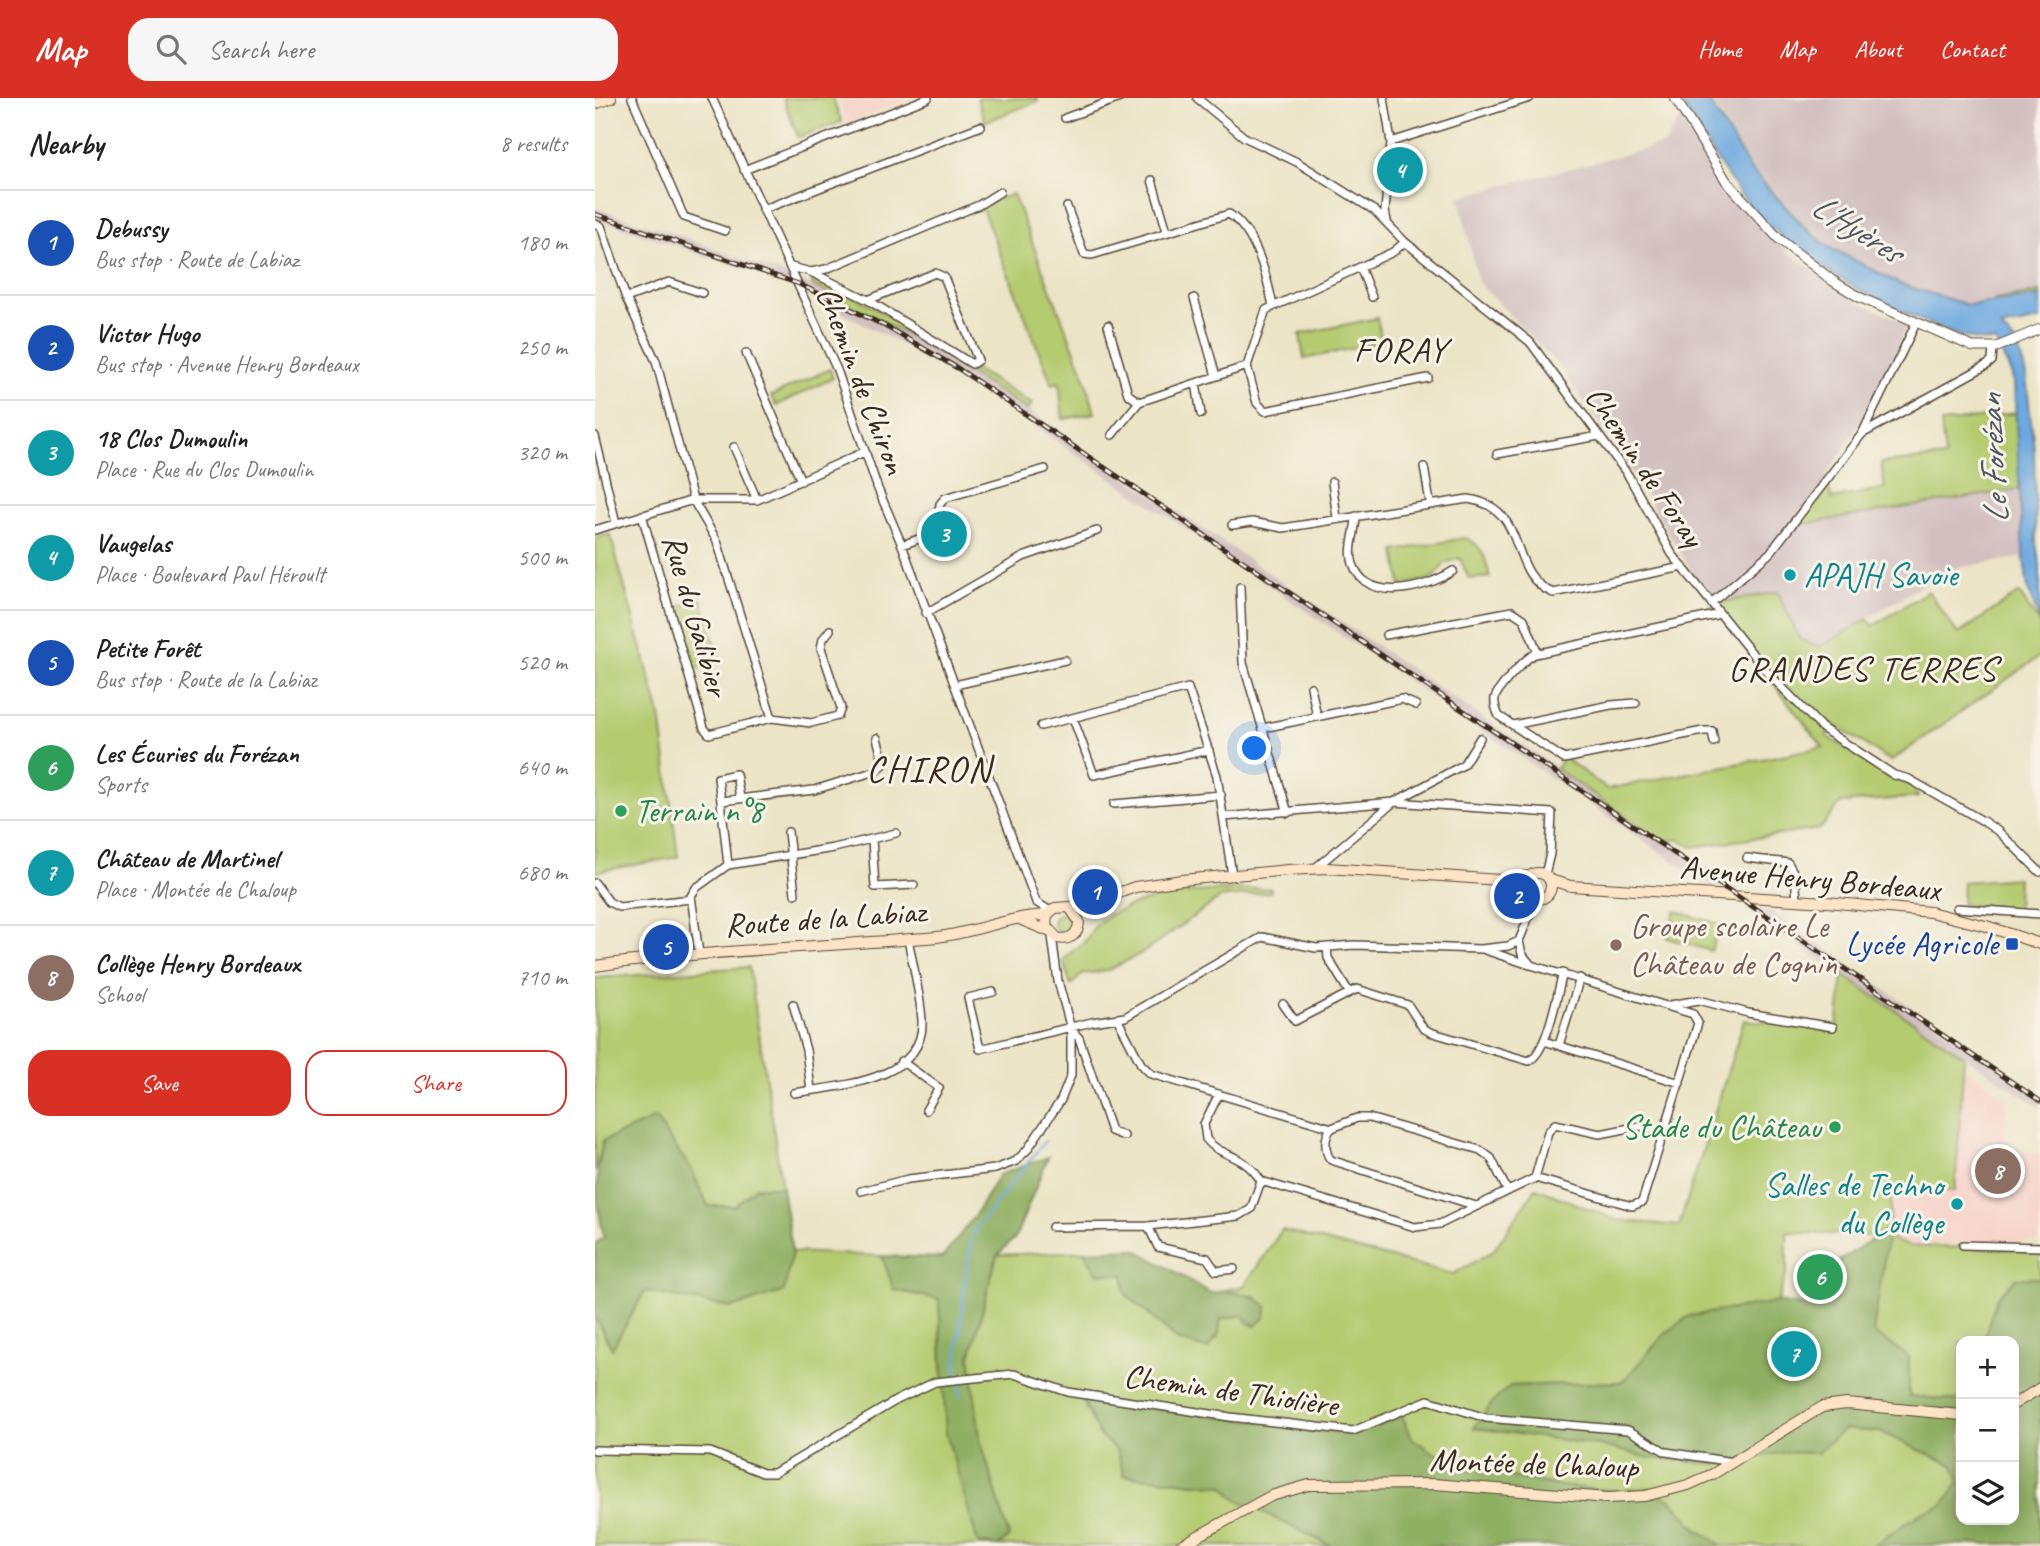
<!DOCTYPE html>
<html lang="en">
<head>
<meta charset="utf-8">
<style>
  body { margin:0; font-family:Caveat,sans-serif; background:#f6f6f6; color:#222 }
  .controls { position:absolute; right:21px; bottom:21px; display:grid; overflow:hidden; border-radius:14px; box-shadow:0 4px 18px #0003 }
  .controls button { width:63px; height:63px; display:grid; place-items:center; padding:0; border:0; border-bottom:2px solid #e0e0e0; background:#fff; color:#222; font:35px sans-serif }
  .you { position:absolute; left:660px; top:651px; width:24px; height:24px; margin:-18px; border:5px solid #fff; border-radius:50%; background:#1a73e8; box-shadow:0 0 0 10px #1a73e833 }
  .badge { display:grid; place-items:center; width:46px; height:46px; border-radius:50%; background:#d93025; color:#fff; font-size:23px; font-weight:700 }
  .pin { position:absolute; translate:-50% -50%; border:4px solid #fff; box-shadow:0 2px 7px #0006 }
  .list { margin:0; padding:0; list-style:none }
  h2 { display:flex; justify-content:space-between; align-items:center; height:91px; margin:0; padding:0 28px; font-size:30px }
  h2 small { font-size:23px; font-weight:400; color:#767676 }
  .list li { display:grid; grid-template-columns:46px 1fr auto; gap:21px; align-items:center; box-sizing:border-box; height:105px; padding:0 28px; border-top:2px solid #e0e0e0 }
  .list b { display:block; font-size:26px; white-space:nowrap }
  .list p { margin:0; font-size:23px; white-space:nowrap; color:#767676 }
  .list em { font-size:23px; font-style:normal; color:#767676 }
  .actions { display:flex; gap:14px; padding:21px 28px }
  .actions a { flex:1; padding:16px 0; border:2px solid #d93025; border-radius:21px; text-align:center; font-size:24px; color:#d93025 }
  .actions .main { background:#d93025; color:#fff }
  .icon { flex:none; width:38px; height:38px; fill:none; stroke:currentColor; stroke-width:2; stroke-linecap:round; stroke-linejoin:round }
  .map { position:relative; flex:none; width:1445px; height:1448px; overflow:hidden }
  header { display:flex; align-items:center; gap:42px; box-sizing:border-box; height:98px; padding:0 35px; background:#d93025; color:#fff }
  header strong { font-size:33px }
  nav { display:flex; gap:38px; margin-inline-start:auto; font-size:24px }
  .search { width:490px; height:63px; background:#f6f6f6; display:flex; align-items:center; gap:18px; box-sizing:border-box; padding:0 24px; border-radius:21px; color:#767676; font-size:26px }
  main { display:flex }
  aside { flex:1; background:#fff }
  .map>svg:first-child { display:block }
  .built { fill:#f7d1c7 }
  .industrial { fill:#d2bfc0 }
  .green { fill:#b4cb70; stroke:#787a47; stroke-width:2 }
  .forest { fill:#8faf62; stroke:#656c40; stroke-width:2 }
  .water { fill:#6ea9df; stroke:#546a7e; stroke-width:2 }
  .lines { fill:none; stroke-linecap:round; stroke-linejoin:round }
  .stream { stroke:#6ea9df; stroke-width:2.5 }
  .minor-casing { stroke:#554637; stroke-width:10 }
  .tertiary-casing { stroke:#554637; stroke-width:11 }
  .secondary-casing { stroke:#554637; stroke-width:12 }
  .minor { stroke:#fff; stroke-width:7 }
  .tertiary { stroke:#fff; stroke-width:9 }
  .secondary { stroke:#fee4c6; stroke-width:10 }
  .rail-casing { stroke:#3b2a1e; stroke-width:5 }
  .rail { stroke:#f7f3e8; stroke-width:2.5; stroke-dasharray:8; stroke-linecap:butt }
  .culture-dot { fill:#0f9aa8; stroke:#f7f3e8; stroke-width:2.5 }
  .leisure-dot { fill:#2e9e5b; stroke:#f7f3e8; stroke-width:2.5 }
  .transit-dot { fill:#1a4fb4; stroke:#f7f3e8; stroke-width:2.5 }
  .education-dot { fill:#8d6e63; stroke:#f7f3e8; stroke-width:2.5 }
  .labels { text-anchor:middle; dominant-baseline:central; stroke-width:6; stroke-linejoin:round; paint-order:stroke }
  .street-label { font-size:33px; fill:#3b2a1e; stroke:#f7f3e8 }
  .culture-label { font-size:33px; fill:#0d838f; stroke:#f7f3e8; text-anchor:start }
  .leisure-label { font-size:33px; fill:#27864d; stroke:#f7f3e8; text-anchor:start }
  .education-label { font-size:33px; fill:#785e54; stroke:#f7f3e8; text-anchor:start }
  .transit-label { font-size:33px; fill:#164399; stroke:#f7f3e8; text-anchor:end }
  .water-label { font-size:35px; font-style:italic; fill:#4d5662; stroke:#f7f3e8 }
  .neighbourhood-label { font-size:35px; letter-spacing:2px; fill:#3b2a1e; stroke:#f7f3e8 }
  .quarter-label { font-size:37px; letter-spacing:2px; fill:#3b2a1e; stroke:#f7f3e8 }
</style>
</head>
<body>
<header>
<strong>Map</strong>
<div class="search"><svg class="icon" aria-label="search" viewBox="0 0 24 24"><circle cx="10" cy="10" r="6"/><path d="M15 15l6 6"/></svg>Search here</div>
<nav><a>Home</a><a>Map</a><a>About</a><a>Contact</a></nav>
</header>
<main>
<aside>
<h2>Nearby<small>8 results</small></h2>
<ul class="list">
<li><span class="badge" style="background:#1a4fb4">1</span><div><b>Debussy</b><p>Bus stop · Route de Labiaz</p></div><em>180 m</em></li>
<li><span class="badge" style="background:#1a4fb4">2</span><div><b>Victor Hugo</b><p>Bus stop · Avenue Henry Bordeaux</p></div><em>250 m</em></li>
<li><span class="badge" style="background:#0f9aa8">3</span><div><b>18 Clos Dumoulin</b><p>Place · Rue du Clos Dumoulin</p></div><em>320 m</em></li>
<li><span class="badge" style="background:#0f9aa8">4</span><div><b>Vaugelas</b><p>Place · Boulevard Paul Héroult</p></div><em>500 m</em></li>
<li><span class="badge" style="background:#1a4fb4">5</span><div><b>Petite Forêt</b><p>Bus stop · Route de la Labiaz</p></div><em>520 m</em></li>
<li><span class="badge" style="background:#2e9e5b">6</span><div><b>Les Écuries du Forézan</b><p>Sports</p></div><em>640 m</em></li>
<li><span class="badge" style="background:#0f9aa8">7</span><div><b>Château de Martinel</b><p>Place · Montée de Chaloup</p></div><em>680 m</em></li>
<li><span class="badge" style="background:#8d6e63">8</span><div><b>Collège Henry Bordeaux</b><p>School</p></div><em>710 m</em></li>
</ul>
<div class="actions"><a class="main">Save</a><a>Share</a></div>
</aside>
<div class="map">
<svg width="1445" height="1448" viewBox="0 0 1445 1448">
  <rect width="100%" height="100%" fill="#f7f3e8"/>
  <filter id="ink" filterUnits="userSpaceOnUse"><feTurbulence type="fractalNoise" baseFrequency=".0143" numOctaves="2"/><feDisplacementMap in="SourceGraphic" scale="14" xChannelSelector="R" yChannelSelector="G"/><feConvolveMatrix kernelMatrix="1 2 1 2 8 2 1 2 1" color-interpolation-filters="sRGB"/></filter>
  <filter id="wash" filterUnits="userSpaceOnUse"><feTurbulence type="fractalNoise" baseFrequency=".00686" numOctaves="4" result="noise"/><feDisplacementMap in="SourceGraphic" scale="28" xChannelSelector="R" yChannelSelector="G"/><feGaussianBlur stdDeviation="1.57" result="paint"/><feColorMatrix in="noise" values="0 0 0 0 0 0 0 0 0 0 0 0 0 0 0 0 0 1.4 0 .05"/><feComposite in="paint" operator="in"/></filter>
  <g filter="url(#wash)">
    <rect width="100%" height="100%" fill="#ebe4c6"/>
    <path class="built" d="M244 0H318L252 26Z
      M1369 969 1412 999 1408 1052 1445 1056V1143L1314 1148 1298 1142 1294 1130 1297 1089 1360 1092Z"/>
    <path class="industrial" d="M1115 0H1445V194L1373 207 1305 186 1234 149 1210 130 1156 68Z
      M1086 19 1121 77 1193 154 1261 203 1312 225 1287 288 1202 427 1425 391 1429 459 1354 471 1225 549 1116 506 1022 349 963 267 883 184 864 99 1070 46Z
      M0 110 81 136 195 179 198 188 0 120Z
      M206 183 269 212 370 270 1140 790 1117 789 366 278 212 196Z
      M1150 811 1175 813 1445 997V1009Z"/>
    <path class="green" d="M188 0H237L247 24 203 39Z
      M382 0H442L443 3 390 24Z
      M418 96 488 274 500 315 468 321 464 284 457 286 386 108Z
      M218 180 272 205 437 306 433 312 320 241 217 187Z
      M782 220 787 244 709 261 705 236Z
      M235 271 238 280 181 308 176 298Z
      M1421 315 1425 391 1202 427 1231 382 1237 401 1290 390 1286 365 1350 359 1346 325Z
      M15 436 65 617 83 759 0 774V440Z
      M869 440C887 444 891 462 895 479L874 481 865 460 850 465 838 481 806 487 800 453Z
      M1333 493 1363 536 1424 495 1445 526V558L1296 663 1235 624 1232 638 1299 680 1319 688 1323 699 1246 705 1225 731 1097 749 1085 741 1068 744 961 671 968 659 1012 691 1228 649 1116 506 1183 494 1205 542 1225 549 1273 521 1278 528Z
      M107 502 125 563 98 572 79 510Z
      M1423 780 1422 811 1367 807 1368 784Z
      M676 790V794L625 800 549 854 514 872 488 876 476 887 468 863C474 855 481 851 488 845 496 837 498 827 508 821 556 791 622 793 676 790Z
      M1080 813 1140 831 1138 838 1122 834 1116 853 1072 840Z
      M458 825a9 9 0 1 1 18 0a9 9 0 1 1-18 0Z
      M154 869 187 1089H161L140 1108H113L96 1071 60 1021 8 1043 0 1074V880Z
      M1248 877 1369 958 1360 1093 1297 1090 1294 1130 1298 1142 1314 1148 1445 1152V1180H1421L1402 1200 1388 1243H1366V1303L1313 1298 1314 1259 1277 1234 1293 1130 1279 1138 1192 1134V1173L1183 1204 1094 1218 1027 1284 915 1288 879 1330 1004 1347 1054 1360 1121 1366 1190 1354 1222 1355 1249 1331 1285 1334 1358 1367 1366 1383 1347 1408 1326 1415 1278 1448H1128L1103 1432 1077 1403 1054 1390 1025 1393 964 1388 870 1370 837 1354 817 1340 757 1336 487 1301 504 1337 522 1353 529 1377 628 1388 641 1401 736 1448H403L414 1438 385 1341 375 1259 402 1157 489 1153 502 1174 529 1177 530 1195 583 1243 612 1251 623 1238 626 1221 648 1217 652 1225 660 1228 670 1219 661 1198 626 1193 649 1188 687 1132 858 1176 898 1153 941 1090 1022 1122 1084 1128 1149 922 1242 930Z
      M197 1154 287 1158 299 1192 344 1201 347 1271 383 1445 400 1448H0V1218L13 1244 50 1193 137 1210 189 1193Z"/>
    <path class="forest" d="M1445 194V199L1406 205 1400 202Z
      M60 1020 96 1071 113 1108H140L161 1089H187L197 1154 189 1193 137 1210 50 1193 17 1251 0 1218V1146L9 1139C0 1101 0 1080 8 1043Z
      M453 1059 420 1140 402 1157 375 1259 385 1341 414 1439 403 1448 383 1445 351 1335 344 1201 299 1192 287 1158 347 1160 380 1117 404 1077Z
      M1294 1130 1278 1234 1314 1259V1298L1366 1303V1422H1419V1243H1388L1402 1200 1421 1180H1445V1445L1278 1448 1326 1415 1347 1408 1365 1383 1358 1367 1285 1334 1249 1331 1222 1355 1190 1354 1121 1366 1054 1360 1004 1347 879 1330 898 1304 915 1288 1027 1284 1070 1236 1094 1218 1183 1204 1227 1211 1240 1194 1244 1163Z
      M540 1151 616 1195C635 1191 657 1196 672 1208L670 1219 660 1228 648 1217 626 1221 623 1238 612 1251 584 1243 530 1195 529 1177 502 1175 489 1153Z
      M487 1301 757 1336 807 1318 817 1340 837 1354 870 1370 964 1388 1025 1393 1054 1390 1077 1403 1103 1432 1128 1448H736L641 1401 628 1388 529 1377 522 1353 504 1337Z"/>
    <path class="water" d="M1084 0H1112L1155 70 1210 130 1234 149 1305 186 1373 207 1445 199V222L1406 230 1422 246 1431 277 1439 351 1441 446 1445 466V524L1433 491 1428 453 1419 286C1416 269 1407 260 1401 244 1368 243 1341 229 1311 215 1246 185 1180 145 1138 86 1118 58 1102 28 1084 0Z"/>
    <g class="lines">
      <path class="stream" d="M366 1299 361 1269 373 1160 380 1132 450 1043"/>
    </g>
  </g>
  <g filter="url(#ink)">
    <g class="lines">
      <g class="minor-casing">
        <path id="minor" d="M37 0 89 119 130 133
          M117 0 242 272 283 391 307 447 437 793 441 804 455 813
          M602 0 649 39 702 64 780 113 810 144 935 244 1033 377 1077 456 1172 574 1227 630 1299 677 1314 681 1388 723 1404 734 1445 774
          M789 0 796 44 790 113 792 123
          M470 20 525 0
          M796 44 935 0
          M149 72 333 0
          M557 82 572 133
          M472 109 489 156 497 157 634 116C661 134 672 178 678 208
          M167 112 386 28
          M0 126 6 128 31 200 61 263 98 402 122 443 177 620
          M196 169 216 174 231 171 384 107 405 94
          M765 169 777 199
          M216 174 273 202 340 175 349 179 383 262 377 266 273 202
          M31 200 74 184 107 195
          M599 200 621 278
          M513 227 533 296 544 304
          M151 255 206 383
          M652 268 662 305 670 313 833 280
          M601 285 606 316
          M1267 336 1392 267 1397 263 1398 250
          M517 337 544 304 652 268 671 212 798 154 810 144
          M0 338 21 425
          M139 349 162 402
          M902 356 1004 338
          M829 369 835 404
          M737 384 742 420
          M47 417 109 630 114 636 177 620 216 625 243 618 246 610 226 550 228 541 235 532
          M761 418C761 433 753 451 758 466 772 507 832 490 858 473
          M637 427 657 424 688 430 873 401C936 410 910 475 958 495L1088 469
          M0 432 98 402H162L269 354
          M307 447 340 435 345 406 350 400 450 371
          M645 489 648 565 693 715
          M1116 505 1175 455 1267 336 1321 225
          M331 515 428 459 502 433
          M791 537 917 513 929 521 943 555
          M360 587 470 562
          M716 589 722 619
          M478 620 499 677 614 652
          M918 627 1016 607 1041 605
          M446 628 593 590 622 678 637 777
          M668 630 807 601 821 607
          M1119 644 1117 633H1108L969 661 904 618C901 612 899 607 900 600 903 590 930 560 940 556L1125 516
          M126 703 123 680 141 676 145 700
          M519 706 626 697
          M629 719 799 704 868 667 885 640
          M193 734 200 796
          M277 741 280 789 319 787
          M1152 760 1193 765 1200 777 1202 802
          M133 767 239 750 301 735
          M719 771 799 704 957 715 955 756 950 776
          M0 785 14 804 24 809 96 801
          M1362 810 1445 816
          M924 843 927 856 936 867 1098 916 1103 925 1047 1104 1037 1108 940 1080
          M732 849 733 860 754 894
          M890 852 935 867
          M104 856 96 798 101 790 133 767 126 703 219 692 281 673 289 666 282 640
          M398 894 373 900 385 951 497 924 530 919 667 839 721 850 759 847 886 851 913 848 924 843 941 801
          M198 906 211 952 216 992
          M688 906 700 923 762 891 813 907 828 930 835 934 934 963C953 953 962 895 968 875
          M1075 907 1104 902 1153 915 1238 929
          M523 922 546 966 556 976 737 1030
          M476 931 484 940 516 1033 529 1038
          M949 943 1085 985
          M964 947 985 880
          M306 963 344 990 331 1012
          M199 995C241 988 330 984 327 922 325 895 318 867 313 841
          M624 996 609 1026 611 1041C627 1061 647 1053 666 1083L820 1129 845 1126 940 1080
          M737 1030 762 1020H774L885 1052 896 1060 912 1092
          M737 1030C729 1037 729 1054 736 1062L881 1108
          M940 1080 953 1034 960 1026 1005 1036 1045 1028 1070 1035
          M266 1093 313 1081 400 1071 421 1063 432 1052 466 1002 476 977V931L463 883 457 838
          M553 1128 563 1149 612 1160 621 1173 639 1171
          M457 1129 553 1128 644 1118 656 1111 666 1083
          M1368 1147 1445 1149
          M0 1352 115 1354 168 1375H179L302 1302 340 1284 419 1276 473 1294 635 1319 758 1333 833 1302 891 1320 1033 1332 1071 1354 1138 1364"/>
      </g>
      <g class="tertiary-casing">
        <path id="tertiary" d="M1080 0 1132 84 1184 141 1238 183 1264 199 1378 249H1402L1445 231"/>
      </g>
      <g class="secondary-casing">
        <path id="secondary" d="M0 6 16 0
          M930 788a13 13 0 1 1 26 0a13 13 0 1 1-26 0Z
          M955 782 976 788 1232 804 1335 814 1391 828 1445 846
          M475 810 484 823C484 836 475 843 462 840L451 828 452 817 460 810 488 808 540 789 587 782 693 772 732 770 904 782 934 778
          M424 821 453 833
          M0 868C114 852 228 849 342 839 380 835 414 818 452 817
          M1419 1306 1445 1290
          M585 1448 676 1398 714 1387 839 1386 1013 1400 1050 1398 1093 1387 1118 1376 1227 1309 1252 1306 1366 1317"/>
      </g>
      <use href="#minor" class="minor"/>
      <use href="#tertiary" class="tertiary"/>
      <use href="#secondary" class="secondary"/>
      <g class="rail-casing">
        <path id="rail" d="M0 116 204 186 290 228 364 271 1445 1003"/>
      </g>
      <use href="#rail" class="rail"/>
    </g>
  </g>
  <g class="culture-dot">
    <circle cx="1195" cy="477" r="7"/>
    <circle cx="1362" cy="1106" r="7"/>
  </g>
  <g class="leisure-dot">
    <circle cx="26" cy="713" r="7"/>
    <circle cx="1240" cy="1029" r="7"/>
  </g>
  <rect class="transit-dot" x="1410" y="839" width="14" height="14" rx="3.5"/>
  <circle class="education-dot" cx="1021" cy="847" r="7"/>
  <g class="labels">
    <g class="street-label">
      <text transform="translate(267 282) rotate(69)">Chemin de Chiron</text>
      <text transform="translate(1050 368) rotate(56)">Chemin de Foray</text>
      <text transform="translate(101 517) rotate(74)">Rue du Galibier</text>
      <text transform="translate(1215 780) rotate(5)">Avenue Henry Bordeaux</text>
      <text transform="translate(230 820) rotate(-4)">Route de la Labiaz</text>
      <text transform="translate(636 1292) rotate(8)">Chemin de Thiolière</text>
      <text transform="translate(939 1365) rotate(2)">Montée de Chaloup</text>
    </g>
    <g class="culture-label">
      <text x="1209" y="477">APAJH Savoie</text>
      <text x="1348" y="1087" text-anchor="end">Salles de Techno<tspan x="1348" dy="38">du Collège</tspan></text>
    </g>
    <g class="leisure-label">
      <text x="40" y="713">Terrain n°8</text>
      <text x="1226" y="1029" text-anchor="end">Stade du Château</text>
    </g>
    <g class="education-label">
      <text x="1035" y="828">Groupe scolaire Le<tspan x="1035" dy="38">Château de Cognin</tspan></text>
    </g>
    <g class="transit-label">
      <text x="1403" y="846">Lycée Agricole</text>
    </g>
    <g class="water-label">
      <text transform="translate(1262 130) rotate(32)">L'Hyères</text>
      <text transform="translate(1398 361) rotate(-93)">Le Forézan</text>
    </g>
    <g class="neighbourhood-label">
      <text x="806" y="251">FORAY</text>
      <text x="1268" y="570">GRANDES TERRES</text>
    </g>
    <g class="quarter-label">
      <text x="334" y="670">CHIRON</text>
    </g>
  </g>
</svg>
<div class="controls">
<button>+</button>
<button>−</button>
<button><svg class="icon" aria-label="layers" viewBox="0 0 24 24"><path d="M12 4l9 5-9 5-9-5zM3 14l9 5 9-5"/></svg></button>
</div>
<div class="you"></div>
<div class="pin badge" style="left:500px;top:794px;background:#1a4fb4">1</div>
<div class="pin badge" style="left:922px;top:798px;background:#1a4fb4">2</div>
<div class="pin badge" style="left:349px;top:436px;background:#0f9aa8">3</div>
<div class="pin badge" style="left:805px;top:72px;background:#0f9aa8">4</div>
<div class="pin badge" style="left:71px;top:849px;background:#1a4fb4">5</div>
<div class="pin badge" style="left:1225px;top:1179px;background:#2e9e5b">6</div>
<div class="pin badge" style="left:1199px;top:1256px;background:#0f9aa8">7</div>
<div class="pin badge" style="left:1403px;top:1073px;background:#8d6e63">8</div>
</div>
</main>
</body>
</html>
